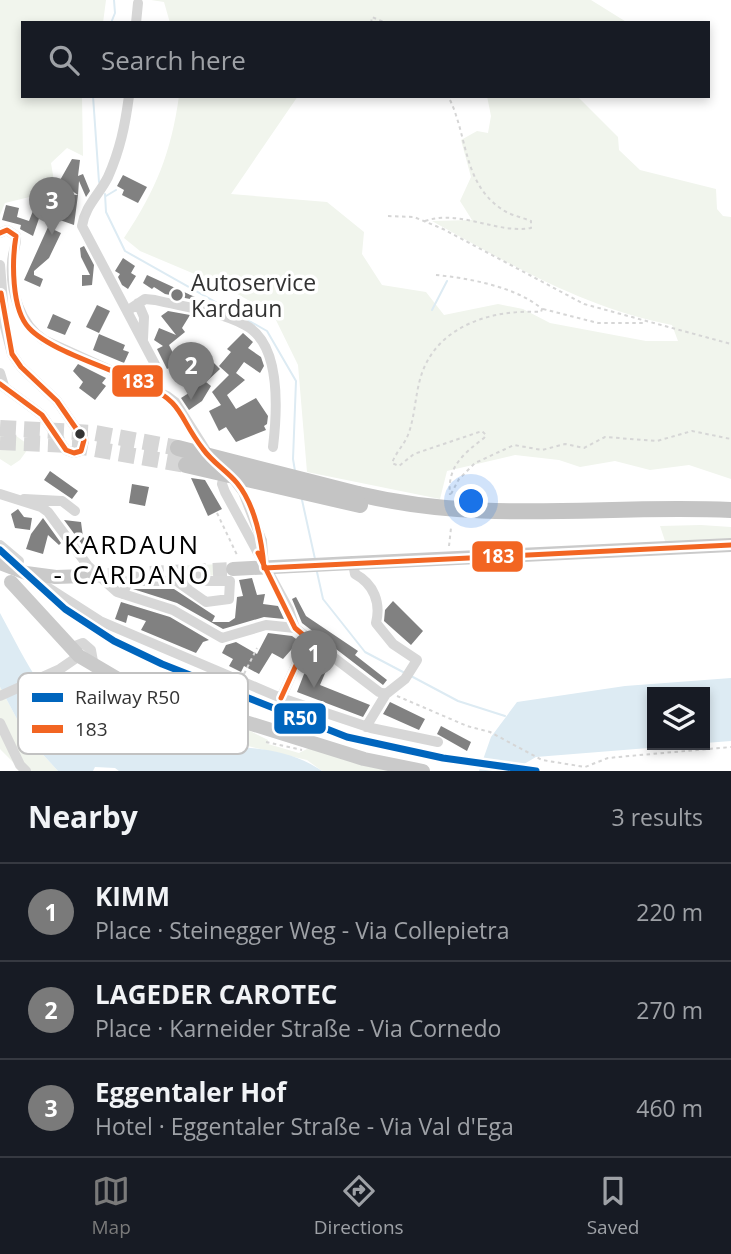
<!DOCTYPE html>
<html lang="en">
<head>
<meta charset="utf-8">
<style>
  body { margin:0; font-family:"Open Sans",sans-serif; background:#242831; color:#f1f3f6 }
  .controls { position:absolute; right:21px; bottom:21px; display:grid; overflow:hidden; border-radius:0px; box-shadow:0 4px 10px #0003 }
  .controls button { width:63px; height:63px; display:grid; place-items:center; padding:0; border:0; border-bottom:2px solid #363941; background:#171b24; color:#f1f3f6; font:35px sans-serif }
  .you { position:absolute; left:472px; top:502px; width:24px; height:24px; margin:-18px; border:5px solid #fff; border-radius:50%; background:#1a73e8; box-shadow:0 0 0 10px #1a73e833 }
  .badge { display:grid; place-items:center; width:46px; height:46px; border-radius:50%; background:#7a7a7a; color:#fff; font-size:23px; font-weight:700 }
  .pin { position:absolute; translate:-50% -58px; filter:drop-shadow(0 2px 4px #0008) }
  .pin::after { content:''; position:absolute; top:37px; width:24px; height:21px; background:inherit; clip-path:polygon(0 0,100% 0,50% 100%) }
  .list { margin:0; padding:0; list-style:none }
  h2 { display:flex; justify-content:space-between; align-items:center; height:91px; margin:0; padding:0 28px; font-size:30px }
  h2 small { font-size:23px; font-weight:400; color:#9ea1a6 }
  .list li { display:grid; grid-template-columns:46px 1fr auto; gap:21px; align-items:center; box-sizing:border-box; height:98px; padding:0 28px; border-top:2px solid #363941 }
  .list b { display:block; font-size:26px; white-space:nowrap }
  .list p { margin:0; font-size:23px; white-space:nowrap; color:#9ea1a6 }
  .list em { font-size:23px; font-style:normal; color:#9ea1a6 }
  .icon { flex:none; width:38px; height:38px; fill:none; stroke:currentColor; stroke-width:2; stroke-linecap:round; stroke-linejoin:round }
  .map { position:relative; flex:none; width:731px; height:771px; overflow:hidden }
  .search { position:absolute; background:#171b24; box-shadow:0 4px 10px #0003; left:21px; right:21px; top:21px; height:77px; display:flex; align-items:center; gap:18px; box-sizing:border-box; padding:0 24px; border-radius:0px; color:#9ea1a6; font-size:26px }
  .sheet { height:385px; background:#171b24 }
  nav { display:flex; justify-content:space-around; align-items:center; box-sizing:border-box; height:98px; border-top:2px solid #363941; background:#171b24; font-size:19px; color:#9ea1a6 }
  nav a { display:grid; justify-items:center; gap:4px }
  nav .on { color:#7a7a7a }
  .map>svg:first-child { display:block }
  .green { fill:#f1f5ed }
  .water { fill:#ddebf3 }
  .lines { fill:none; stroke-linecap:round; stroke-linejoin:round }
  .stream { stroke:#ddebf3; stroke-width:2 }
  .building { fill:#818181 }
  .major-tunnel { stroke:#d6d6d6; stroke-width:14; stroke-dasharray:14 7; stroke-linecap:butt }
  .highway-tunnel { stroke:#d6d6d6; stroke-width:16; stroke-dasharray:16 8; stroke-linecap:butt }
  .path { stroke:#d6d6d6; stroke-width:2; stroke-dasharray:3.5 3.5; stroke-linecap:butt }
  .minor { stroke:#d7d7d7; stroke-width:10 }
  .major { stroke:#cacaca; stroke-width:14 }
  .highway { stroke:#c4c4c4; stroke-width:16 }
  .minor-bridge { stroke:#d7d7d7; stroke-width:10 }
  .major-bridge { stroke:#cacaca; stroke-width:14 }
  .highway-bridge { stroke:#c4c4c4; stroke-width:16 }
  .bus-1-casing { stroke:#fff; stroke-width:10 }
  .bus-1 { stroke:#f26522; stroke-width:5 }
  .rail-1-casing { stroke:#fff; stroke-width:12 }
  .rail-1 { stroke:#0065bd; stroke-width:7 }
  .poi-dot { fill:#7a7a7a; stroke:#fff; stroke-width:2.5 }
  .bus-dot { fill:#333; stroke:#fff; stroke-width:2.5 }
  .labels { text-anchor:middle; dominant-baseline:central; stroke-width:7; stroke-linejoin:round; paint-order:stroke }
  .poi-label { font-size:23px; fill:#333; stroke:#fff; text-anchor:start }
  .quarter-label { font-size:26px; letter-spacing:2px; fill:#000; stroke:#fff }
  .key { fill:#fff; stroke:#c2c2c2; stroke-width:2 }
  .key-label { font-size:19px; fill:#333 }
  .line-badge { stroke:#fff; stroke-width:2.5 }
  .badge-label { font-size:19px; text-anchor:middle; font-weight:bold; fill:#fff }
</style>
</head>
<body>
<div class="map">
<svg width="731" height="771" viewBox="0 0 731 771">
  <rect width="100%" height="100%" fill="#fff"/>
  <path class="green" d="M0 0H106L103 23H23V96H82L83 156 67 148 51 163 54 181 50 192 5 203 0 215Z
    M151 0H591L628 23H170L164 2Z
    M179 96H298L231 194 327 202 364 232 362 254 382 285 426 292 444 315 498 304 523 309 550 323 646 341H678L672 325C586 309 507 263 432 221L472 220 460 201 471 177 461 140 477 131 488 133 491 116 487 96H577L618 137 619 150 640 170 716 189 717 209 723 216 731 217V479L689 465 650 470 615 461 580 467 559 460 515 455 447 471 440 499 307 472 298 365 273 314 223 286 140 251 124 238C156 190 171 153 179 96Z
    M0 424 30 446 20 460 11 466 0 459Z
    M701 525 731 527V540L665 541 660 526Z
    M224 564 225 575 170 577V566Z
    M58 678C89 704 117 721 157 731L163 722 210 738 214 718 242 727 268 740V744L299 753 311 747 399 771H322L307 760 248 746 201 748 127 736H106L77 722 46 694Z
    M0 687 26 736 58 771H22L0 749Z"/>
  <path class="water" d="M0 613C26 660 48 716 104 735 116 739 133 737 146 739 169 743 192 748 215 747 251 746 292 750 322 771H119L115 768 95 767 93 771H58L26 736 0 687Z
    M731 678V741L705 743V692H652V745H686L536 757 524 764 522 771H479L491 737 517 702 625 686Z"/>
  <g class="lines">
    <path class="stream" d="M111 23 115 13 114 0
      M93 96 99 182
      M105 194 106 212 125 251 267 331 296 381 293 459 295 471
      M106 196 116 190
      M432 310 447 281
      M302 500 315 559
      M317 572 323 599 365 652 403 672
      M411 676 458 701 505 716"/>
  </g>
  <path class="building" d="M72 159 80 160 78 176 83 174 90 191 86 197 79 181 78 195 59 182Z
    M123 175 147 187 138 203 122 195 124 190 117 186Z
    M58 194 78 195 74 225 57 219Z
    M38 198 45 201 33 236 20 229 21 225 2 220 6 205 19 208 17 217 29 221Z
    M48 227 61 233 49 258 34 271V275L43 279 40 287 24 280Z
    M84 246 94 265 92 285 82 286V275H90L81 257 80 248Z
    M123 258 135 266 131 273 136 276 128 289 122 285 118 277 120 274 115 271Z
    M147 275 195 297V300L165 294 154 287 152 289 143 283Z
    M97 305 110 311 99 333 86 327Z
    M168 311 190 315 182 328 185 332 169 345 178 363 167 369 157 349 163 346 154 340 159 328 176 335 161 316Z
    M53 314 71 322 65 335 47 328Z
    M243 333 253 342 248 348 261 357 264 366 260 373 244 362 236 373 245 380 227 395 236 409 256 398 268 416 267 424 264 426 266 430 236 442 226 427 219 431 209 411 221 405 212 392 229 375 219 366 231 352 227 349Z
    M99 334 125 345 123 350 129 352 124 363 93 350Z
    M211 360 220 369 206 382 211 386 202 401 189 410 181 398 192 391 178 381 182 378 176 374 184 365 196 374Z
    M78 364 106 378 102 383 106 386 95 400 79 388 83 382 73 371Z
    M50 471 78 491 72 499 44 480Z
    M191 478 205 480 222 509 208 516Z
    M132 484 149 487 145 506 129 503Z
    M18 509 24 517 32 518 30 530 15 528 11 514Z
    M43 518 61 543 59 545 48 535 43 554 26 549 31 534Z
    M64 520 81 522 83 537 92 546 87 551Z
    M252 578 257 595 265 594 263 604 278 606 284 619 264 617 223 629 177 603 133 589H174L215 616 212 622H229L235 618 237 597 243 596 239 580Z
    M296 597 306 616 358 651 355 655 387 680 383 685 302 623 292 599Z
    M393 601 423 631 411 645 384 621 385 610Z
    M121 602 170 617 209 640 203 642 196 653 141 630 146 621 128 615 126 623 115 619Z
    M268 633 292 636 299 641 283 659 272 653 259 674 244 666 241 672 229 666 233 659 222 653 226 645 236 642 257 654Z
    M311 656 329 664 320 685 370 705 363 717 297 692Z
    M390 702 425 719 419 730 383 714Z
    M441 726 471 742 467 751 437 734Z"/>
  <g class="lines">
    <path class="major-tunnel" d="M87 576 233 569"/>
    <path class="highway-tunnel" d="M0 428 95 433 178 448
      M0 442 72 445 186 465"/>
    <path class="path" d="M371 23 372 17 386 23
      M388 216 414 217 443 229 584 304 731 344
      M425 221C460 209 496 234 531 228V221C521 217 509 215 500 208 462 181 468 134 448 96
      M436 275C468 278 517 287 542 309L541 312C493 309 437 325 421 376 415 395 415 417 408 435 404 445 396 452 392 463L399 466 414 454 482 431 486 435 484 438C463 454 447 467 450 495
      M543 309 598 323H644
      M451 494 459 479 475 463 514 445 542 450 565 444 584 448 605 437 657 441 692 431 731 439
      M217 513 238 557
      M449 546 451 528
      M244 674 257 648
      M397 696 467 726 490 732 542 760 585 767 608 758 629 756 731 747
      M266 742 302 750"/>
    <path class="minor" d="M136 23 138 3
      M129 96C125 126 120 150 108 177 99 195 85 206 82 226L158 370 155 389
      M0 233 7 230 16 236C17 245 12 253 12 263 10 291 20 324 44 340L167 396 175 402 208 454
      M0 265 5 327 12 354 21 367 57 401 84 440 81 451 74 453 66 450 42 415 0 384
      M138 303 144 317 143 339
      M127 311 145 299 155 300C184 307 219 311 245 325 282 344 277 413 273 447
      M0 373 4 386
      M225 470 222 484 225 492 289 610 295 628 379 692 386 694
      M230 475 243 492 262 541
      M0 494 41 507 48 512 88 566 117 592 173 610 222 638 266 625 295 628
      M24 499 62 501 75 511
      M0 545 19 561
      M353 563 355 574C374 584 381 603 376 623L393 644 417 660 405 679 386 694 366 727
      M47 587 100 621 281 698 371 728 438 742
      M123 594 128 581H230L229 599 206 602 179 583
      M70 648 83 643 91 650 94 667
      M0 696 60 669 79 656
      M281 698 308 639
      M0 723 20 765 26 771"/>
    <path class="major" d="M353 563 731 545
      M56 577 85 576
      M11 582 79 656 130 686 364 759 423 771"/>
    <path class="highway" d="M358 494C489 525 601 504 731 510"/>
    <path class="minor-bridge" d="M262 541 264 568"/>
    <path class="major-bridge" d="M0 563 26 573 56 577
      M233 569 353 563"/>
    <path class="highway-bridge" d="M178 448 358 494
      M186 465 360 505"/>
    <g class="bus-1-casing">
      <path id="bus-1" d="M0 233 7 230 16 236C12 260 11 309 29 328 50 351 114 370 144 384 185 404 178 417 203 449 212 462 227 471 237 483 255 505 262 541 264 568
        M0 384 42 415 66 450 74 453 81 451 84 440 57 401 21 367 12 354 1 293
        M258 553 295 628 308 639
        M264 568 731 545
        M281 698 308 639"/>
    </g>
    <use href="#bus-1" class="bus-1"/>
    <g class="rail-1-casing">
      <path id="rail-1" d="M0 550 65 609 114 641 162 664 347 737 443 758 536 771"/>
    </g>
    <use href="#rail-1" class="rail-1"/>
  </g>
  <circle class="poi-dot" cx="177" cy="295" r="7"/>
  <circle class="bus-dot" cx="80" cy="434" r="6"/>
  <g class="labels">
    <g class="poi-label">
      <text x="191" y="282">Autoservice<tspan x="191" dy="26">Kardaun</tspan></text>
    </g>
    <g class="quarter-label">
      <text x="132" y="544">KARDAUN<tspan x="132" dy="30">- CARDANO</tspan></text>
    </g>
  </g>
  <rect x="18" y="673" width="230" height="81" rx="10" class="key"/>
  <rect x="32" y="693" width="31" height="9" fill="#0065bd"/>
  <rect x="32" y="725" width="31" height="8" fill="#f26522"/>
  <g class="key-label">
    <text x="75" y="704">Railway R50</text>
    <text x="75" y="736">183</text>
  </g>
  <g class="line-badge">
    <rect x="111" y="364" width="53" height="34" rx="7" fill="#f26522"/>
    <rect x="471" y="540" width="53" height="33" rx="7" fill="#f26522"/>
    <rect x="273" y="702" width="54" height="33" rx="7" fill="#0065bd"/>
  </g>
  <g class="badge-label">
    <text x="138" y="388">183</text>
    <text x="498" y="563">183</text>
    <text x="300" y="725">R50</text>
  </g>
</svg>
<div class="controls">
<button><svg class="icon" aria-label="layers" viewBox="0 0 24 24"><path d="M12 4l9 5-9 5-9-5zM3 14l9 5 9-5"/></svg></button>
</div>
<div class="you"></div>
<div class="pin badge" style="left:314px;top:688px">1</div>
<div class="pin badge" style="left:191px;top:400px">2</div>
<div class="pin badge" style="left:52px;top:235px">3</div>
<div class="search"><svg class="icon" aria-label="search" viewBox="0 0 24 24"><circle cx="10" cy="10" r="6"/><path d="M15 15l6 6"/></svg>Search here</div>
</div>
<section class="sheet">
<h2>Nearby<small>3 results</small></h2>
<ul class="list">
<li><span class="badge">1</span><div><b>KIMM</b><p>Place · Steinegger Weg - Via Collepietra</p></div><em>220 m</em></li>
<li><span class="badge">2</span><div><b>LAGEDER CAROTEC</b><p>Place · Karneider Straße - Via Cornedo</p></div><em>270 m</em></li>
<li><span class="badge">3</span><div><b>Eggentaler Hof</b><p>Hotel · Eggentaler Straße - Via Val d'Ega</p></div><em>460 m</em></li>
</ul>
</section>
<nav>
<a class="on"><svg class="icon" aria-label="map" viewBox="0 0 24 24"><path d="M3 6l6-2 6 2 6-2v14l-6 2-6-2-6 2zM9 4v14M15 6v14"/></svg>Map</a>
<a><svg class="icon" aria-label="directions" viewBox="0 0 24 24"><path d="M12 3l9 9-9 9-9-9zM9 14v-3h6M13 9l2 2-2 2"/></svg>Directions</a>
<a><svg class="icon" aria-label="saved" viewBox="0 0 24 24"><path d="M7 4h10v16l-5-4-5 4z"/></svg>Saved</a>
</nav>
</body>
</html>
